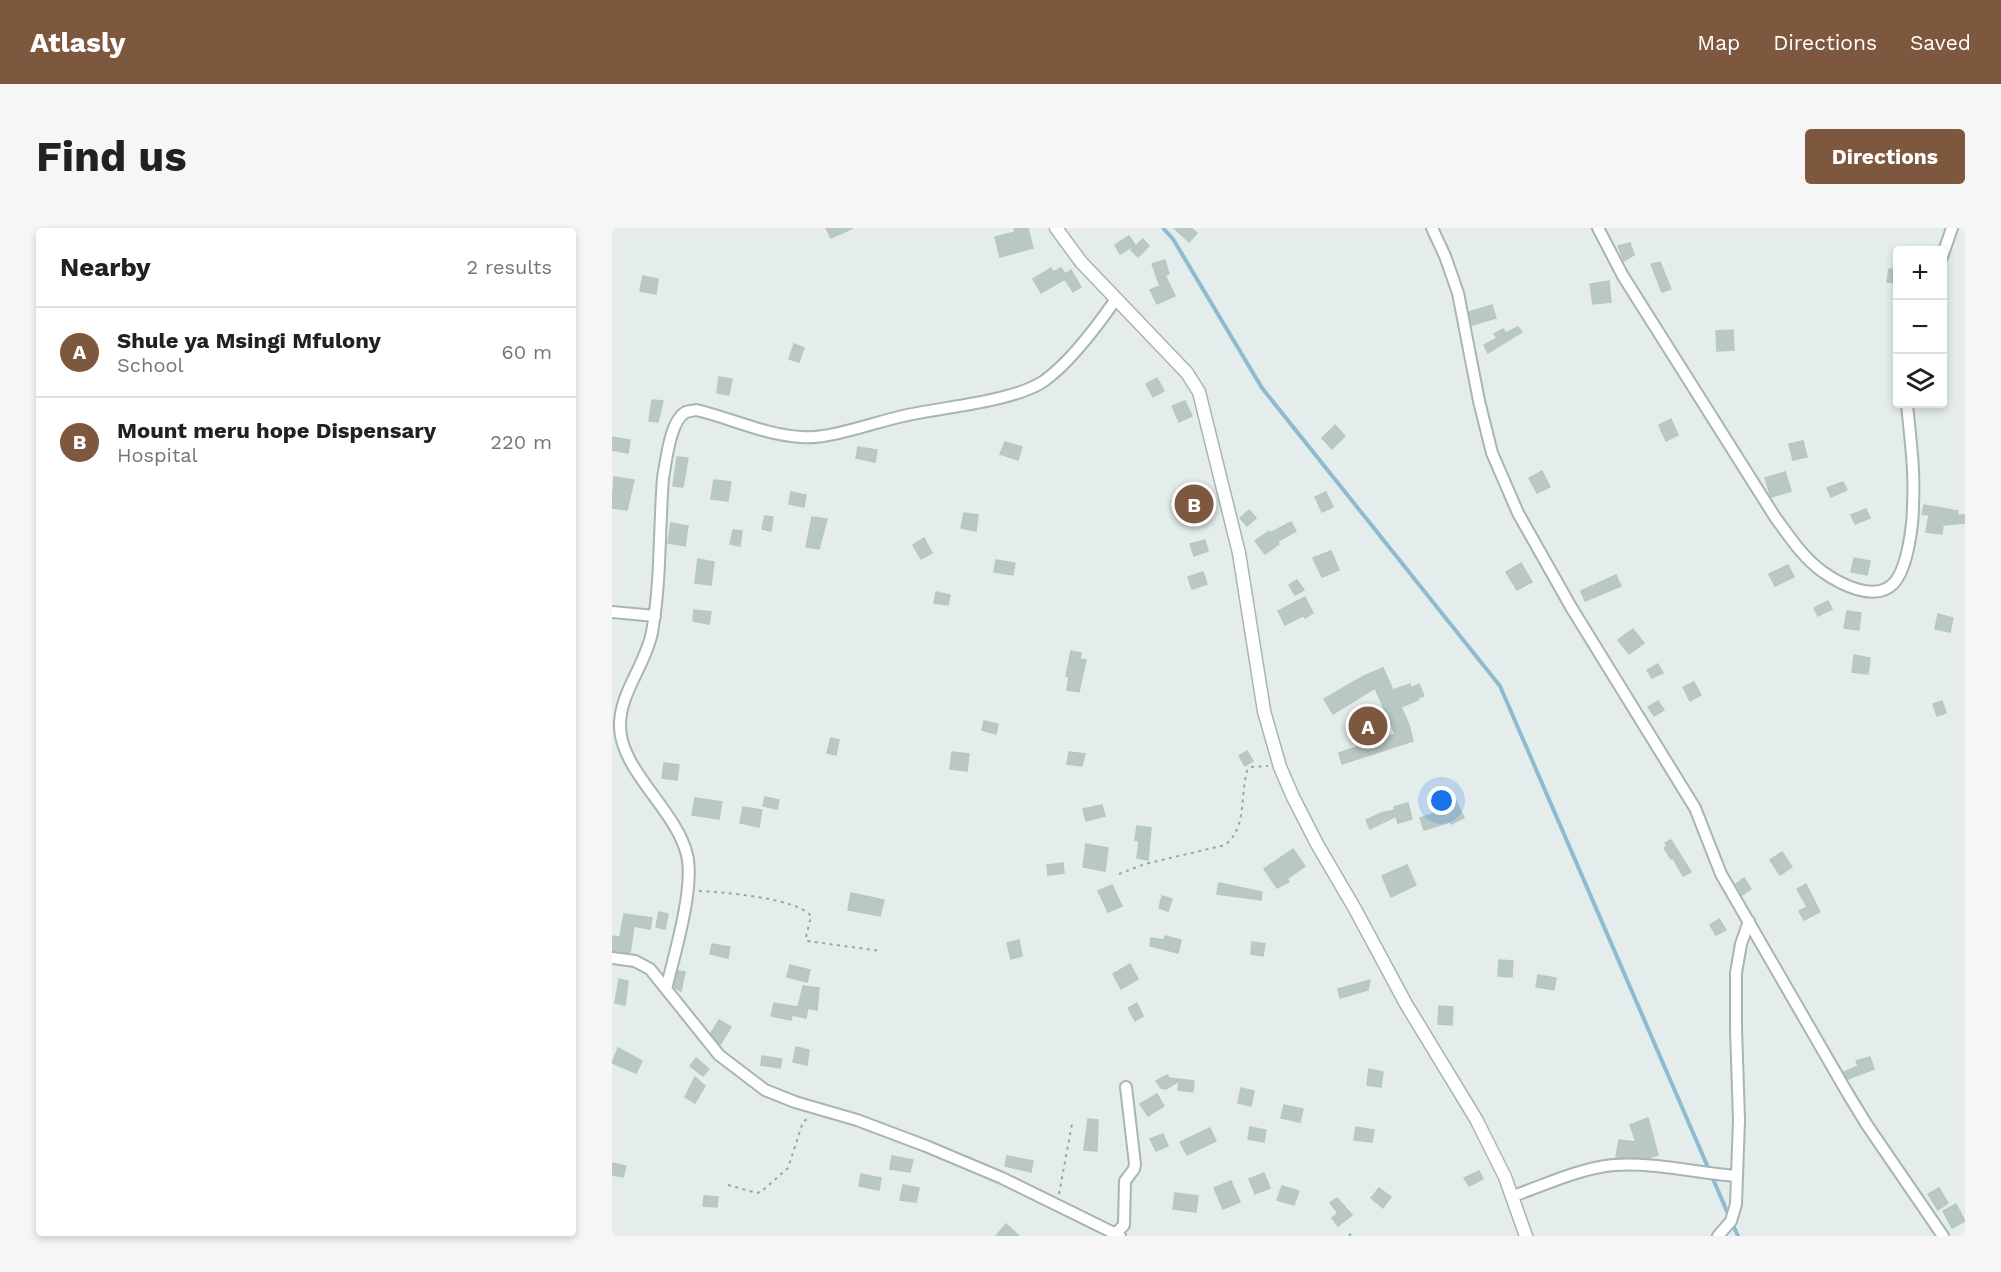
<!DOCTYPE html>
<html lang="en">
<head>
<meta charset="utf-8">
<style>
  body { margin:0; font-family:"Work Sans",sans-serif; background:#f6f6f6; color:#202124 }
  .controls { position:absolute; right:18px; top:18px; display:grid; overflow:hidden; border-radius:6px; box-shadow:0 3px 9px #0003 }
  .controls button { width:54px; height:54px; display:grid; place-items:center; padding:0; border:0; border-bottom:2px solid #e0e0e0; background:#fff; color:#202124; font:30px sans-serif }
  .you { position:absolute; left:830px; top:573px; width:21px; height:21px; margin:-15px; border:4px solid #fff; border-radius:50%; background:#1a73e8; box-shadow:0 0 0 9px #1a73e833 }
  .badge { display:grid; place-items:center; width:39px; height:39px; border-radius:50%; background:#7d583f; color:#fff; font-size:20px; font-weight:700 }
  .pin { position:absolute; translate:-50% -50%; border:3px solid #fff; box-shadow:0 2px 6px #0006 }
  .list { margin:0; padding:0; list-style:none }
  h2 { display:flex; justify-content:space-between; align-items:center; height:78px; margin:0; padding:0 24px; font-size:26px }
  h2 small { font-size:20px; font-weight:400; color:#757577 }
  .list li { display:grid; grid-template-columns:39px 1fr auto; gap:18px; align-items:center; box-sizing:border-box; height:90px; padding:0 24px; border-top:2px solid #e0e0e0 }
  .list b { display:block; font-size:22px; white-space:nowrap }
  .list p { margin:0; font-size:20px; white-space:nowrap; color:#757577 }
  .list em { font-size:20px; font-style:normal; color:#757577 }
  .icon { flex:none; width:33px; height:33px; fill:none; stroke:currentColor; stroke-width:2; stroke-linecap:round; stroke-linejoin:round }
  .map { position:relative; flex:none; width:1353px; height:1008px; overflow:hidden; border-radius:6px }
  header { display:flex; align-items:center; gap:36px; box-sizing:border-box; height:84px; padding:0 30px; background:#7d583f; color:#fff }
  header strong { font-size:28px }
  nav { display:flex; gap:33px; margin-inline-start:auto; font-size:21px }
  .intro { display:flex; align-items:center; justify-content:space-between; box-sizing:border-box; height:144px; padding:0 36px }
  h1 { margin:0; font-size:42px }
  .button { padding:15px 27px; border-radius:6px; background:#7d583f; color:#fff; font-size:21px; font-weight:700 }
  main { display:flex; gap:36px; padding:0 36px }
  aside { flex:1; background:#fff; border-radius:6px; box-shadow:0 3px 9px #0003 }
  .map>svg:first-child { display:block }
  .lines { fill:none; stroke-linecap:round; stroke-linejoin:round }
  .stream { stroke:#8ebbd0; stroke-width:4 }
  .building { fill:#b9c8c4; stroke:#b7c7c3; stroke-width:1.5 }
  .minor-casing { stroke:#a7b5b3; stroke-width:14 }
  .tertiary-casing { stroke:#a7b5b3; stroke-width:15 }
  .path { stroke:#85b0aa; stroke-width:2; stroke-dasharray:3 4.5; stroke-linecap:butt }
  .minor { stroke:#fff; stroke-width:10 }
  .tertiary { stroke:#fff; stroke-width:12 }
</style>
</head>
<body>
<header>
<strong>Atlasly</strong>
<nav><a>Map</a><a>Directions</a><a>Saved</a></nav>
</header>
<div class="intro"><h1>Find us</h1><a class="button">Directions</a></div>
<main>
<aside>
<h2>Nearby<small>2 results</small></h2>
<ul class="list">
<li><span class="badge">A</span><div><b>Shule ya Msingi Mfulony</b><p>School</p></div><em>60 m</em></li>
<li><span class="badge">B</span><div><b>Mount meru hope Dispensary</b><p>Hospital</p></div><em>220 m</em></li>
</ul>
</aside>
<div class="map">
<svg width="1353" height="1008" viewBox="0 0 1353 1008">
  <rect width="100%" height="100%" fill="#e4edeb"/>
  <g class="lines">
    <path class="stream" d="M551 0 561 11 650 160 888 458 1117 988
      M1120 995 1126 1008"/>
  </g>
  <path class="building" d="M214 0H241L219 10Z
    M402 0H416L421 20 388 29 383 9 403 4Z
    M562 0H579L585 5 577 14Z
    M517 8 523 17 508 26 503 17Z
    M531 11 537 18 526 29 519 22Z
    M1018 15 1022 27 1012 33 1006 18Z
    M553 32 557 46 553 47 563 68 545 76 538 62 548 58 540 36Z
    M1048 34 1059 61 1050 64 1039 36Z
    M439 40 441 44 449 40 453 46 459 42 469 59 461 64 453 51 429 65 421 51Z
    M1277 41 1286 42V55L1275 54Z
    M31 48 46 51 44 66 28 63Z
    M997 53 999 74 981 76 978 56Z
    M880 77 884 90 860 97 857 84Z
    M906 99 910 104 876 125 872 117 885 110 882 106 891 101 894 105Z
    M1121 102 1122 122 1105 123 1104 103Z
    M182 116 192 120 187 134 177 131Z
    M107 149 120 151 117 167 105 165Z
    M545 150 552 163 541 169 534 156Z
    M40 172 51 173 46 194 37 193Z
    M573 173 580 188 567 194 560 178Z
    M1059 191 1066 207 1054 213 1047 197Z
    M723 197 733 208 720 221 710 210Z
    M0 209 18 212 16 225 0 222Z
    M1191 213 1195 229 1181 232 1177 216Z
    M393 214 410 219 406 232 388 226Z
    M246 219 265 222 263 234 244 230Z
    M65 229 76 230 71 259 61 258Z
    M930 243 938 259 925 265 917 250Z
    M1173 244 1179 263 1159 269 1153 250Z
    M2 249 22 252 15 282 0 280Z
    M102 252 119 254 116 273 99 271Z
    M1231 254 1235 262 1219 269 1215 260Z
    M586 262 594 285 578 291 570 268Z
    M179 264 194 267 192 279 177 276Z
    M714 264 721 279 710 284 703 269Z
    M1312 277 1346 283 1345 287H1353V295L1331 297 1330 306 1314 304 1317 287 1310 286Z
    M1254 281 1258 290 1243 296 1239 287Z
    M637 282 644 290 635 298 628 290Z
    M352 285 366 287 364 303 349 300Z
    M153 288 161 289 159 303 150 301Z
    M200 289 215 291 207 321 194 319Z
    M679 294 684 303 665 314 667 316 653 326 643 313 657 303 658 305Z
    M59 295 76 298 73 318 56 315Z
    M121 302 130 303 128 318 118 316Z
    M312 310 320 325 309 331 301 317Z
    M593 312 596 323 582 328 578 316Z
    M719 323 727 342 710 349 701 330Z
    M1242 330 1258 333 1255 347 1239 344Z
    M86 331 102 334 99 357 83 355Z
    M384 332 403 335 401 347 382 344Z
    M909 335 920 354 905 362 894 344Z
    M1176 337 1182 349 1163 358 1157 346Z
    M591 344 595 356 580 361 576 349Z
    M1004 347 1009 358 973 373 969 363Z
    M685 352 692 362 683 367 677 357Z
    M324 364 338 367 336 377 322 375Z
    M693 369 701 385 693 390 692 387 673 397 666 383Z
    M1216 373 1220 381 1206 388 1202 380Z
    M82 382 99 384 97 396 81 393Z
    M1235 383 1249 385 1247 402 1232 400Z
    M1326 386 1341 390 1338 404 1323 401Z
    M1021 401 1032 415 1017 426 1006 412Z
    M459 423 469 425 468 431 474 432 467 464 455 462 457 449 454 448Z
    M1242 427 1258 430 1256 446 1240 444Z
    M1046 436 1051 445 1040 450 1035 442Z
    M771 440 781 462 798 456 799 460 807 456 812 468 806 470V472L789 479 797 497 801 513 730 536 727 525 783 506 763 460 721 486 712 471 752 448Z
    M1082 454 1089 467 1078 473 1071 459Z
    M1046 473 1052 482 1042 488 1036 479Z
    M1330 473 1334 485 1325 488 1321 476Z
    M372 493 386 496 384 506 370 502Z
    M219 510 227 512 224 527 215 525Z
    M635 523 641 533 633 538 627 528Z
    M340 524 357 526 355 543 338 541Z
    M457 524 473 526 470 538 455 536Z
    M52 535 67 537 65 552 50 550Z
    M153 569 167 572 165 581 151 578Z
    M83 570 110 574 107 591 80 587Z
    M844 573 852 590 839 596 838 594 812 602 808 590 832 582 831 579Z
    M796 575 800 591 786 595 784 588 758 601 754 592 769 585 783 582 782 579Z
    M490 577 493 588 474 593 471 581Z
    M131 579 150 582 147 599 128 595Z
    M525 598 539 600 536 632 525 630 527 613 523 612Z
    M1059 612 1079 644 1071 648 1061 630 1059 631 1052 620 1055 618 1053 615Z
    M474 616 496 620 493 643 471 639Z
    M681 621 693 638 675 651 677 654 665 660 652 641Z
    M1170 624 1180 639 1168 647 1158 632Z
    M451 635 452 645 436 647 435 637Z
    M795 637 804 657 779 669 770 648Z
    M1132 650 1139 661 1130 667 1124 656Z
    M607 655 650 664 649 672 605 666Z
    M1194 656 1208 684 1192 692 1187 683 1195 679 1185 661Z
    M500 657 510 678 496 684 486 663Z
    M239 665 272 672 268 688 236 682Z
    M550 668 560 671 556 683 547 680Z
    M47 684 56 686 53 701 44 699Z
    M12 686 40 690 38 701 22 698 18 725 0 723V708L8 709Z
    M1107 691 1114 702 1104 707 1098 697Z
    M553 708 569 712 566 725 538 718 539 710 552 712Z
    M407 712 410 728 399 731 395 715Z
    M640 714 653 716 651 728 639 726Z
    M100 716 118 719 116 730 98 726Z
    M887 732 901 733 900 749 886 748Z
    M518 736 526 751 509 761 501 746Z
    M178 737 198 742 195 754 175 749Z
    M66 743 73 744 69 763 62 759Z
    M926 747 944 750 942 762 924 759Z
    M7 751 16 753 13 777 3 775Z
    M758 752 756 762 728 770 726 761Z
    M191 758 207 760 205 782 196 780 194 790 180 787 179 792 159 788 162 775 186 779Z
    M525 775 531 788 523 793 516 780Z
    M827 778 841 779 840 797 826 796Z
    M107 792 119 799 108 817 99 805Z
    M184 819 197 822 195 837 181 834Z
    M6 820 30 833 24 845 0 835Z
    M150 828 170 831 168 840 149 837Z
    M1258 829 1262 841 1236 851 1232 844 1246 838 1244 833Z
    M84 830 97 841 91 848 78 838Z
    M757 841 771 844 769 859 755 857Z
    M555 847 557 850 582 853 581 864 566 862 567 853 554 861 549 860 544 853Z
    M83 849 93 858 83 875 73 869Z
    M629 860 642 863 639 878 626 875Z
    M545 866 552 878 536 888 528 876Z
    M672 877 691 881 688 894 669 890Z
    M1036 890 1046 927 1036 930 1004 929 1007 912 1024 914 1018 897Z
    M476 891 486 892 485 923 472 922Z
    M638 899 654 902 652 914 636 911Z
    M744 899 762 902 760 914 742 912Z
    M598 900 604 913 575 927 568 914Z
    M551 906 556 918 544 923 538 911Z
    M280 928 301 932 298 944 278 941Z
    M395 928 421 933 419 944 393 938Z
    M0 935 14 938 11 949 0 947Z
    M867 943 871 951 857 958 852 950Z
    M652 945 658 960 643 966 637 951Z
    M249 946 269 950 267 962 247 958Z
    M619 953 628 974 611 981 602 960Z
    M291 957 307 960 304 974 288 972Z
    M670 958 687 963 682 977 665 972Z
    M767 960 779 969 771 980 759 970Z
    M1327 960 1336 975 1326 982 1316 966Z
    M563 965 586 968 584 984 561 981Z
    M92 968 106 969 105 979 91 978Z
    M725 970 740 987 726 998 720 990 726 985 718 975Z
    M1344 976 1353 993 1340 1000 1331 983Z
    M394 996 407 1008H384Z"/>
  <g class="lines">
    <g class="minor-casing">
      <path id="minor" d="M820 0 833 28 846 65 867 173 880 225 906 285 959 379 1083 580 1109 646 1236 866 1255 897 1331 1008
        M986 0 1011 48 1163 289C1177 308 1191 330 1211 344 1228 356 1263 375 1282 355 1296 339 1301 296 1301 276 1303 242 1298 209 1295 176
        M1330 29 1340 0
        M0 384 43 388
        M0 730 23 733 38 741 107 827 153 862 183 874 245 892 314 918 390 950 508 1008
        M54 761C62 728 83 659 75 627 65 583 9 543 8 499 7 465 34 437 40 404 49 354 47 301 51 250 54 234 58 192 74 184 77 183 80 183 84 182 119 190 153 207 189 209 216 212 263 194 291 188 329 179 401 174 432 153 457 135 486 97 504 71
        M901 968C933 957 968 940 1002 937 1042 934 1085 945 1125 948
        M503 1006 512 997 513 953 522 941 523 936 514 859
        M1106 1008 1119 993 1124 976 1127 892 1124 800V745L1129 716 1137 693"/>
    </g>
    <g class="tertiary-casing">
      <path id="tertiary" d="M444 0 469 34 575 145 587 164 627 325 652 483 668 539 681 569 705 616 743 681 794 776 864 891 893 949 914 1008"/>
    </g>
    <path class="path" d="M507 646 533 636 613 617C635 600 628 568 635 543L639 539 656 538
      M87 663C110 664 185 670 199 688L194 709 195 713 269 723
      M116 957 145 965 150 963 176 940 191 894 198 889
      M447 966 460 896
      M737 1008 741 1003"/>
    <use href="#minor" class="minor"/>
    <use href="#tertiary" class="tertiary"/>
  </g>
</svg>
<div class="controls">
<button>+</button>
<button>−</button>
<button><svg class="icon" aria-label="layers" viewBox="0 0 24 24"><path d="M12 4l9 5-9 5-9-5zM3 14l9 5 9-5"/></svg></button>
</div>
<div class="you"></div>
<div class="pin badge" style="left:756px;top:498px">A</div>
<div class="pin badge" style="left:582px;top:276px">B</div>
</div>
</main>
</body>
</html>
